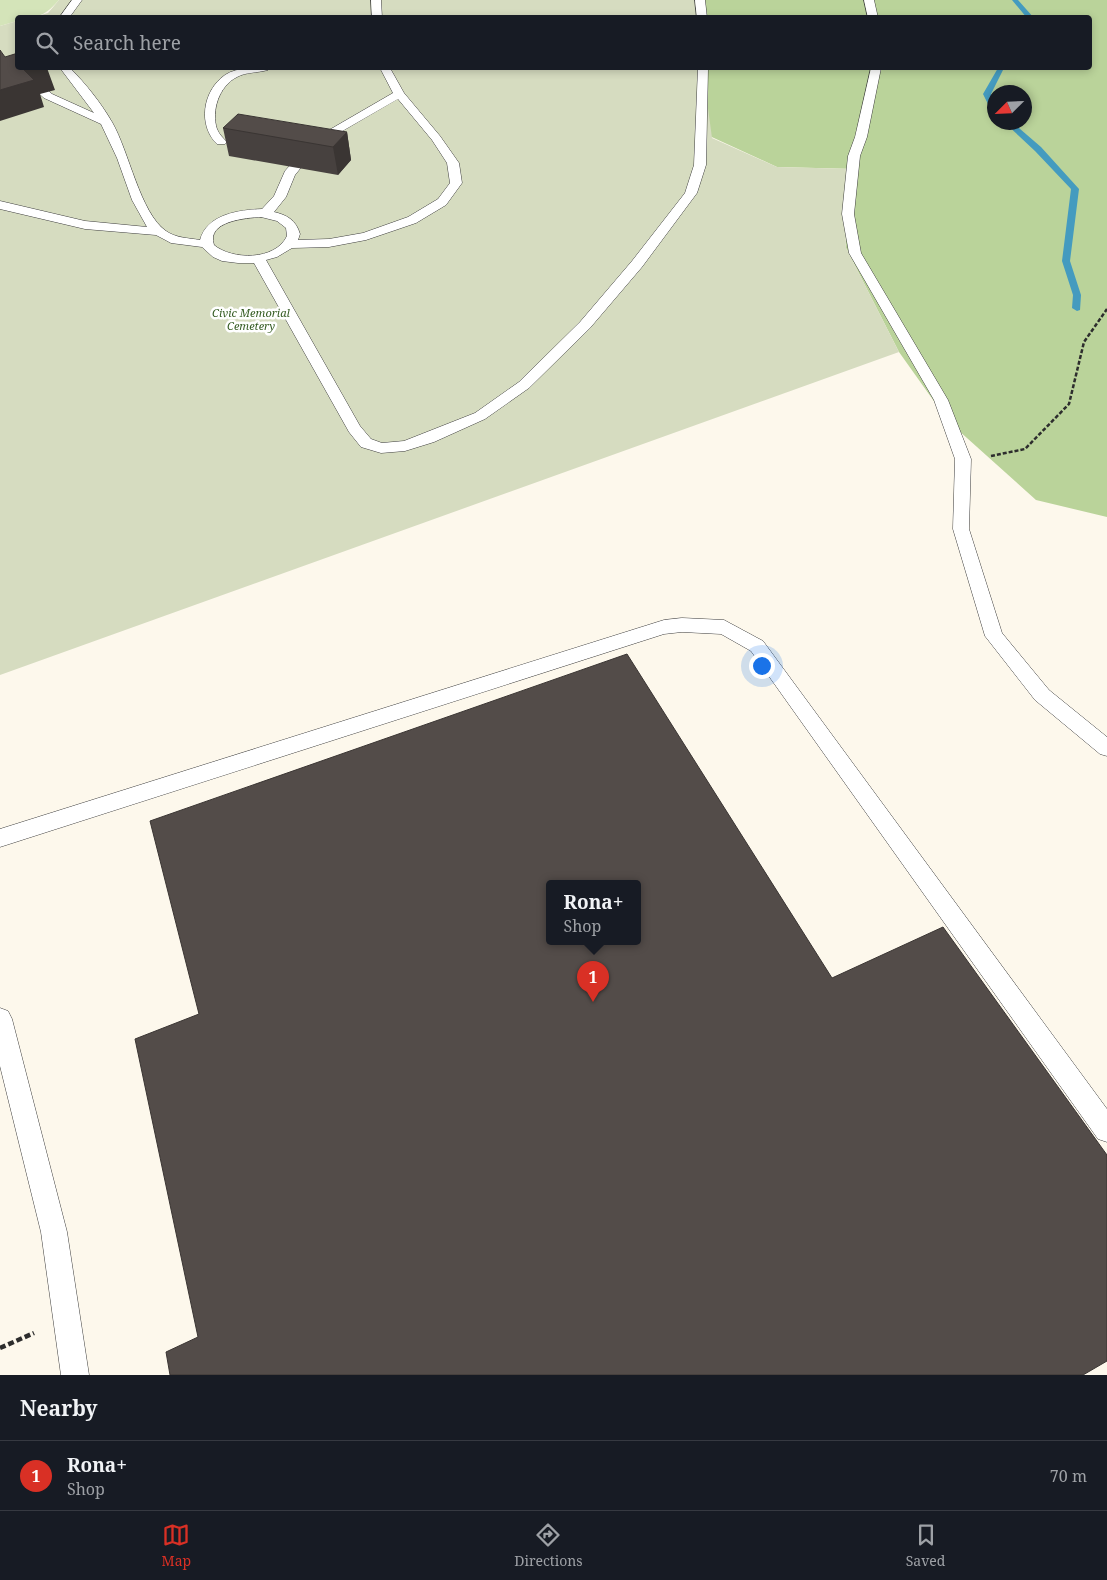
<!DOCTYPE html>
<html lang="en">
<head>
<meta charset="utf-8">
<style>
  body { margin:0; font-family:"Noto Serif",serif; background:#20242c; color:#f1f3f6 }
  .compass { position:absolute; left:987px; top:85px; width:45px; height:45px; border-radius:50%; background:#171b24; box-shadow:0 2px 8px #0003; rotate:246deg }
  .you { position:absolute; left:761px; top:665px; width:18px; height:18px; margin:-12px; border:4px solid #fff; border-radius:50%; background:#1a73e8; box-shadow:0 0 0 8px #1a73e833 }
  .badge { display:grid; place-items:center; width:32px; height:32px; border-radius:50%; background:#d93025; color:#fff; font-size:16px; font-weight:700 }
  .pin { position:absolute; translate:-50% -41px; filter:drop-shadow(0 1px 2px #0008) }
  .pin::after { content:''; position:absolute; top:26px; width:18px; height:15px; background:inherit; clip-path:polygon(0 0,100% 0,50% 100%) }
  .popup { position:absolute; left:546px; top:880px; width:95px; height:65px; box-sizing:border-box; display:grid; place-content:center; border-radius:5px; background:#171b24; filter:drop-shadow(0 1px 4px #0005); font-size:16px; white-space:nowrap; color:#9ea1a6 }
  .popup b { font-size:19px; color:#f1f3f6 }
  .popup::after { content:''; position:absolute; left:50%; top:100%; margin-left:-10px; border:10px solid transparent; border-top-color:#171b24 }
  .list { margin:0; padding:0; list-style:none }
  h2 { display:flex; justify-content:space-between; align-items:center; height:65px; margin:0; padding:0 20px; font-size:21px }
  h2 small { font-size:16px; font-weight:400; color:#9ea1a6 }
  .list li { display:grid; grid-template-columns:32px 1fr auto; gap:15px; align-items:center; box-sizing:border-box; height:70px; padding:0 20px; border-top:1px solid #363941 }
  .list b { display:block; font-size:19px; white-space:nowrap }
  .list p { margin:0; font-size:16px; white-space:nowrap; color:#9ea1a6 }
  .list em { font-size:16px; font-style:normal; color:#9ea1a6 }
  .icon { flex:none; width:28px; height:28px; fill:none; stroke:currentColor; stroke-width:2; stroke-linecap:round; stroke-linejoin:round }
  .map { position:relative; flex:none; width:1107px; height:1375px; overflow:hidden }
  .search { position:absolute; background:#171b24; box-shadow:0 2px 8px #0003; left:15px; right:15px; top:15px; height:55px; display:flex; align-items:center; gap:12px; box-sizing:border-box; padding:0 18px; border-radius:5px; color:#9ea1a6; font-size:19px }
  .sheet { height:135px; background:#171b24 }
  nav { display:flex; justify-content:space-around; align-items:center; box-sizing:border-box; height:70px; border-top:1px solid #363941; background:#171b24; font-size:14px; color:#9ea1a6 }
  nav a { display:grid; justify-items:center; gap:2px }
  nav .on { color:#d93025 }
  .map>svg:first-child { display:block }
  .green { fill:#d4e4b9 }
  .forest { fill:#bad39a; fill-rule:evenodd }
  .cemetery { fill:#d6dcc0 }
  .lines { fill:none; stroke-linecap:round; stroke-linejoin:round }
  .stream { fill:#449bbf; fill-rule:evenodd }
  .lane-casing { stroke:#3e3e3e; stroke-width:1 }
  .path-far1 { stroke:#2d2d2d; stroke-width:2.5; stroke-dasharray:4 2; stroke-linecap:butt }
  .path { stroke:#2d2d2d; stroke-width:4.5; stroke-dasharray:6 3; stroke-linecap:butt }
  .lane { fill:#fff; fill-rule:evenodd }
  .wall { fill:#47413f }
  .shaded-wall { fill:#3a3533 }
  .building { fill:#534c49; stroke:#3a3533; fill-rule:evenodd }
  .labels { text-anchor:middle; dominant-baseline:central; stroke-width:5; stroke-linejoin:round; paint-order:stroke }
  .far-park-label { font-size:11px; font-style:italic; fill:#355c23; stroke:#fff }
</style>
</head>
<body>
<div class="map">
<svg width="1107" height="1375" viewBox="0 0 1107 1375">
  <rect width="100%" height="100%" fill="#fdf8ec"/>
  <path class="green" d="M0 0H59C45 16 39 17 18 18L17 21 0 26Z"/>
  <path class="forest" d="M702 0H1107V517L1036 500 948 421 899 352 846 248 844 193 855 169 777 167 703 133 704 68H1090V18H703ZM994 92H1024V122H994Z"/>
  <path class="cemetery" d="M59 0H702L703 18H31L48 13Z
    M17 21 18 68H704L705 86 712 138 777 167 855 169 844 193 846 248 899 352 0 675V26Z"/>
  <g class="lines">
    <path class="stream" d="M1012 0H1018L1034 18H1027Z
      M998 68H1004L991 94 994 102V110L990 108 983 94Z
      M1004 122H1012L1041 147 1079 189 1070 261 1081 295 1080 310 1077 311 1072 308 1073 295 1062 261 1071 189 1035 151Z"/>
    <g class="lane-casing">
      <path id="lane" d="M72 0H82L69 18H59Z
        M371 0H381L382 18H372Z
        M695 0H705L707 18H697Z
        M864 0H874L878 18H868Z
        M23 68H33L30 72 31 76 52 94 94 113 60 68H70C86 84 101 103 112 122 129 151 140 213 166 231 176 238 188 238 200 240 207 214 239 210 262 209L274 196 285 171 308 145 324 133 393 93 380 68H390L404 93 440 136 459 163 462 183 446 205 416 223 366 240 329 247 292 248 277 257 266 260 360 426 371 439 382 443 404 441 475 413 519 382 580 322 632 261 685 193 694 165 698 68H708L706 165 697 193 642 267 590 328 529 388 485 419 434 442 405 451 381 453 361 447 349 432 254 263H238L222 261 213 257 202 247 171 243 156 235 85 229 0 209V201L85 221 147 227 132 200 117 158 101 124 44 98 21 77 20 72ZM398 99 432 140 447 163 450 183 438 199 408 217 363 233 329 239 298 240 300 234C296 220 287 215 274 212L286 197 295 175 316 149 332 137ZM261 217 277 221 286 228 287 236C275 261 232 260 214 245 206 221 246 218 261 217Z
        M247 68H269L268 70C257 73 246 72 237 77 219 86 211 111 217 129 219 134 223 138 227 142L225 144H217C198 126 202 91 225 75 231 71 239 69 247 68Z
        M871 68H881L867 137 860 156 854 214 861 253 948 400 971 459 969 529 1002 633 1049 690 1107 737V756L1100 754 1035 700 985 636 953 529 955 459 934 400 849 253 842 214 848 156 855 137Z
        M682 618 724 620 763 641 1107 1109V1142L1098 1139 751 651 721 634 682 632 664 634 0 847V829L664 620Z
        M0 1008 8 1011 12 1019 67 1232 89 1375H61L41 1232 0 1066Z"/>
    </g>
    <path class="path-far1" d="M991 456 1025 449 1069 404 1084 342 1107 309"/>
    <path class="path" d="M0 1348 34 1333"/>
    <use href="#lane" class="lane"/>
  </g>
  <path class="wall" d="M223 128 347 132 351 160 338 175 229 156Z"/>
  <path class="shaded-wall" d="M29 68H47L55 90 40 94 44 107 0 121V90L23 69Z
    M347 132 351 160 338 175 333 147Z"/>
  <path class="building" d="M0 50 5 57 18 53V68H29L23 69 34 80 0 90Z
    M238 114 347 132 333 147 223 128Z
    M627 654 832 978 943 927 1107 1155V1361L1083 1375H170L166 1352 198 1337 135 1039 199 1014 150 821ZM549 883H637V941H549Z"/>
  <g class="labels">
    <g class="far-park-label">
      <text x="251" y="312">Civic Memorial<tspan x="251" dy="13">Cemetery</tspan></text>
    </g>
  </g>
</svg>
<svg class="compass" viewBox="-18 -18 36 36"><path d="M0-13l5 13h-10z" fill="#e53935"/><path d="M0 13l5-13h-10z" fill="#9ea1a6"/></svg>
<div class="you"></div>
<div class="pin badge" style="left:593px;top:1002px">1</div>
<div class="popup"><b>Rona+</b>Shop</div>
<div class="search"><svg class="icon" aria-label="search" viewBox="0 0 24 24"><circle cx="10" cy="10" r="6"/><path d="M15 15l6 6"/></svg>Search here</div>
</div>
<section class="sheet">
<h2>Nearby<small></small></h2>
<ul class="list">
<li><span class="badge">1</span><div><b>Rona+</b><p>Shop</p></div><em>70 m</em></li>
</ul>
</section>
<nav>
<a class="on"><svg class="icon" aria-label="map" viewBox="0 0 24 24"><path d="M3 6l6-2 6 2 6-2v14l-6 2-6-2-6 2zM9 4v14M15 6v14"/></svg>Map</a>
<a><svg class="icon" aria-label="directions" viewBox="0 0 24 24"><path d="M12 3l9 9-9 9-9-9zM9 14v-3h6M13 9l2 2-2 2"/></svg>Directions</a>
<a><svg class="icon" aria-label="saved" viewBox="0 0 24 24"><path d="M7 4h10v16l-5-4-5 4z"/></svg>Saved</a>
</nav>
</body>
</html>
